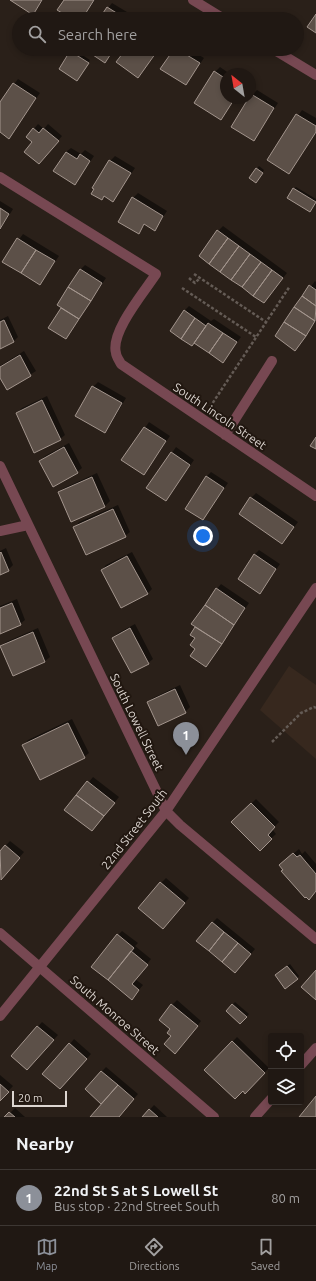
<!DOCTYPE html>
<html lang="en">
<head>
<meta charset="utf-8">
<style>
  body { margin:0; font-family:Ubuntu,sans-serif; background:#2d2521; color:#f1f3f6 }
  .controls { position:absolute; right:12px; bottom:12px; display:grid; overflow:hidden; border-radius:4px; box-shadow:0 2px 6px #0003 }
  .controls button { width:36px; height:36px; display:grid; place-items:center; padding:0; border:0; border-bottom:1px solid #3d3733; background:#201813; color:#f1f3f6; font:20px sans-serif }
  .compass { position:absolute; left:220px; top:68px; width:36px; height:36px; border-radius:50%; background:#201813; box-shadow:0 2px 6px #0003; rotate:329deg }
  .scale { position:absolute; left:12px; bottom:10px; width:55px; box-sizing:border-box; padding-left:4px; border:2px solid #ddd6d1; border-top:0; font-size:11px; line-height:14px; white-space:nowrap; color:#ddd6d1; -webkit-text-stroke:3px #211710; paint-order:stroke }
  .you { position:absolute; left:203px; top:536px; width:14px; height:14px; margin:-10px; border:3px solid #fff; border-radius:50%; background:#1a73e8; box-shadow:0 0 0 6px #1a73e833 }
  .badge { display:grid; place-items:center; width:26px; height:26px; border-radius:50%; background:#8c9099; color:#fff; font-size:13px; font-weight:700 }
  .pin { position:absolute; translate:-50% -33px; filter:drop-shadow(0 1px 2px #0008) }
  .pin::after { content:''; position:absolute; top:21px; width:14px; height:12px; background:inherit; clip-path:polygon(0 0,100% 0,50% 100%) }
  .list { margin:0; padding:0; list-style:none }
  h2 { display:flex; justify-content:space-between; align-items:center; height:52px; margin:0; padding:0 16px; font-size:17px }
  h2 small { font-size:13px; font-weight:400; color:#a2a0a0 }
  .list li { display:grid; grid-template-columns:26px 1fr auto; gap:12px; align-items:center; box-sizing:border-box; height:56px; padding:0 16px; border-top:1px solid #3d3733 }
  .list b { display:block; font-size:15px; white-space:nowrap }
  .list p { margin:0; font-size:13px; white-space:nowrap; color:#a2a0a0 }
  .list em { font-size:13px; font-style:normal; color:#a2a0a0 }
  .icon { flex:none; width:22px; height:22px; fill:none; stroke:currentColor; stroke-width:2; stroke-linecap:round; stroke-linejoin:round }
  .map { position:relative; flex:none; width:316px; height:1117px; overflow:hidden }
  .search { position:absolute; background:#201813; box-shadow:0 2px 6px #0003; left:12px; right:12px; top:12px; height:44px; display:flex; align-items:center; gap:10px; box-sizing:border-box; padding:0 14px; border-radius:22px; color:#a2a0a0; font-size:15px }
  .sheet { height:108px; background:#201813 }
  nav { display:flex; justify-content:space-around; align-items:center; box-sizing:border-box; height:56px; border-top:1px solid #3d3733; background:#201813; font-size:11px; color:#a2a0a0 }
  nav a { display:grid; justify-items:center; gap:2px }
  nav .on { color:#8c9099 }
  .map>svg:first-child { display:block }
  .built { fill:#37281e }
  .shadow { fill:#0007 }
  .building { fill:#5c5048; stroke:#a3958d }
  .lines { fill:none; stroke-linecap:round; stroke-linejoin:round }
  .path { stroke:#645b55; stroke-width:2.5; stroke-dasharray:3 2; stroke-linecap:butt }
  .minor { stroke:#774852; stroke-width:10 }
  .labels { text-anchor:middle; dominant-baseline:central; stroke-width:4; stroke-linejoin:round; paint-order:stroke }
  .street-label { font-size:12px; fill:#ddd6d1; stroke:#211710 }
</style>
</head>
<body>
<div class="map">
<svg width="316" height="1117" viewBox="0 0 316 1117">
  <rect width="100%" height="100%" fill="#2a2019"/>
  <path class="built" d="M289 666 316 685V759L260 710Z"/>
  <path class="shadow" d="M11 0H43L33 14Z
    M65 0H95L82 19H74Z
    M112 3 127 12 122 19H100Z
    M73 49 90 60 77 80 60 69Z
    M175 49H189L204 58 186 84Z
    M220 67 230 74H226V98H235L221 118 215 72Z
    M18 79 40 93 9 137 0 131V103Z
    M257 90 278 103 254 140 252 95Z
    M302 110 316 118V133L289 172 269 159Z
    M38 124 44 129 48 124 62 136 39 163 34 129Z
    M71 148 81 154 85 150 94 156 75 184 66 152Z
    M115 156 135 168 113 200 105 196 102 199 110 161Z
    M259 166 264 170 258 180 250 178Z
    M296 187 316 199V202L310 211 294 189Z
    M138 193 167 211 155 229 145 224 138 232 133 198Z
    M0 201 13 209 0 230Z
    M223 226 287 273 264 302 218 231Z
    M23 234 59 256 40 284 4 261Z
    M85 265 106 278 66 338 50 328 63 307 81 269Z
    M315 281 316 282V321L295 349 276 336Z
    M189 306 211 321 214 319 241 337 223 361 184 311Z
    M8 316 18 337 14 341 0 348V320Z
    M24 351 36 371 8 389 0 376V366Z
    M98 382 126 398 109 427 105 432 77 416 93 387Z
    M47 396 65 435 60 439 17 413 22 408Z
    M149 422 170 436 144 474 123 460Z
    M69 443 82 468 77 472 40 461 45 456Z
    M176 447 194 460 166 500 148 488Z
    M211 472 228 483 203 519 206 477Z
    M97 473 110 501 105 506 72 521 59 492 64 488Z
    M256 493 298 522 282 543 251 498Z
    M118 505 130 532 125 536 75 527 79 522Z
    M6 548 13 565 8 570 0 574V551Z
    M259 550 280 564 260 592 254 555Z
    M132 552 152 589 147 594 102 570 106 565Z
    M221 584 249 603 206 666 196 649V638L191 635 217 589Z
    M17 599 25 620 20 624 0 633V606Z
    M135 624 153 659 148 663 114 638 118 633Z
    M38 628 50 657 45 661 13 675 1 647 6 642Z
    M180 685 190 707 185 712 148 702 153 698Z
    M72 719 89 753 84 757 24 745 28 740Z
    M93 777 119 797 96 825 66 810Z
    M256 799 279 822 272 829 276 834 260 849 233 822Z
    M10 841 24 852 1 879 0 852Z
    M299 849 302 854 305 851 316 864V892L309 899 284 869 285 861Z
    M166 878 189 898 163 928 161 883Z
    M217 918 255 949 240 967 212 923Z
    M122 931 138 943 135 946 151 959 135 979 143 985 132 998 118 935Z
    M290 964 299 976 297 979 278 973Z
    M177 1000 201 1021 180 1048 172 1036 171 1029 172 1005Z
    M235 1002 249 1014 240 1023 227 1011Z
    M42 1022 58 1035 32 1064 12 1056Z
    M237 1037 269 1068 245 1092 206 1070Z
    M74 1039 91 1054 64 1083 70 1044Z
    M106 1067 138 1094 118 1117H91L103 1104 86 1089Z
    M0 1075 13 1086 0 1100Z
    M154 1105 167 1117H143Z
    M15 1108 25 1117H6Z"/>
  <path class="building" d="M10 0H42L33 15Z
    M64 0H94L82 19H72L57 10Z
    M107 7 123 17 122 19H99Z
    M316 14V33L307 27Z
    M96 49H114L105 63 93 55Z
    M126 49H157L158 50 138 78 116 62Z
    M174 49H177L200 63 186 85 160 69Z
    M70 51 89 63 77 81 59 69Z
    M214 71 226 79V98H235L221 120 194 103Z
    M13 83 36 98 9 139 0 132V102Z
    M251 94 274 108 254 141 231 127Z
    M296 114 316 126V132L289 174 267 160Z
    M33 128 39 133 43 128 59 141 39 164 24 152 32 142 26 137Z
    M66 152 77 159 80 154 90 161 75 185 53 171Z
    M109 160 131 173 113 202 104 196 102 200 91 194 94 189 92 188Z
    M256 168 263 173 256 183 249 178Z
    M293 188 316 202 310 212 287 198Z
    M132 197 163 216 155 231 144 224 139 234 118 222Z
    M0 208 9 214 0 229Z
    M217 230 228 238 209 264 199 256Z
    M17 238 36 250 21 273 2 262Z
    M228 238 239 246 220 272 209 264Z
    M239 246 250 254 231 280 220 272Z
    M36 250 55 261 40 285 21 273Z
    M250 254 261 262 242 287 231 280Z
    M261 262 272 270 253 296 242 287Z
    M80 269 102 283 91 301 68 287Z
    M272 270 283 278 264 303 253 296Z
    M309 285 316 290V306L302 296Z
    M68 287 91 301 79 319 57 305Z
    M302 296 316 306 315 321 294 307Z
    M294 307 315 321 306 336 284 322Z
    M61 308 79 319 66 339 48 328Z
    M184 310 195 318 181 339 170 331Z
    M195 318 206 326 192 346 181 339Z
    M4 320 14 342 0 349V322Z
    M284 322 306 336 295 351 275 336Z
    M208 323 223 333 209 353 194 343Z
    M223 333 237 342 223 363 209 353Z
    M20 355 31 376 7 390 0 378V367Z
    M92 386 122 403 105 433 75 416Z
    M42 400 61 440 34 453 16 413Z
    M144 427 166 441 144 475 121 460Z
    M316 437V449L310 446Z
    M64 447 78 473 53 487 39 461Z
    M171 452 190 465 166 501 146 488Z
    M206 476 224 488 203 520 185 509Z
    M92 477 105 507 71 522 58 492Z
    M250 497 294 527 282 544 239 514Z
    M113 509 126 537 86 555 73 527Z
    M1 552 9 571 0 575V553Z
    M254 554 276 569 260 594 238 579Z
    M127 556 148 594 121 608 101 570Z
    M216 588 245 608 234 625 205 605Z
    M12 603 21 625 0 634V608Z
    M205 605 234 625 222 644 191 624Z
    M195 627 222 644 206 667 190 656 195 649 190 645 195 638 190 635Z
    M130 628 149 664 131 673 112 638Z
    M33 632 45 662 13 676 0 646Z
    M175 689 186 713 158 726 147 702Z
    M68 723 85 758 40 780 22 745Z
    M87 781 115 803 104 816 76 795Z
    M76 795 104 816 92 831 64 810Z
    M251 803 275 827 268 835 272 839 260 851 231 822Z
    M5 845 20 858 1 880 0 851Z
    M293 853 297 857 300 855 316 874V891L309 900 306 897 305 898 281 871 283 870 279 865Z
    M160 882 185 903 163 929 138 908Z
    M212 922 224 932 209 951 196 941Z
    M224 932 238 943 222 962 209 951Z
    M117 934 134 948 108 980 91 967Z
    M238 943 251 954 235 973 222 962Z
    M131 951 148 965 132 984 139 990 132 1000 108 980Z
    M287 966 298 979 285 989 275 975Z
    M316 970V1000L301 987Z
    M171 1004 198 1026 175 1054 164 1044 171 1036 167 1033 170 1029 159 1020Z
    M232 1004 247 1017 240 1024 226 1011Z
    M37 1026 54 1040 27 1070 11 1056Z
    M232 1041 265 1073 245 1094 243 1091 235 1099 204 1070Z
    M69 1043 87 1059 60 1089 42 1074Z
    M101 1071 118 1085 101 1104 85 1089Z
    M0 1084 9 1092 0 1101Z
    M118 1085 134 1099 119 1117H90Z
    M316 1096V1117H299Z
    M149 1109 158 1117H142Z
    M9 1112 15 1117H4Z"/>
  <g class="lines">
    <path class="path" d="M194 274 266 322
      M189 278 195 283 200 278
      M182 288 256 337
      M210 407 290 286
      M272 742 301 713 314 707 316 708"/>
    <path class="minor" d="M193 0 224 19
      M273 49 316 75
      M0 177 156 274C145 291 110 332 116 353 116 356 119 360 121 364L316 496
      M225 435 272 361
      M0 466 166 811 180 825 316 939
      M0 531 28 525
      M0 933 214 1117
      M0 1016 166 811 316 588
      M301 1065 316 1048
      M255 1117 271 1099"/>
  </g>
  <g class="labels">
    <g class="street-label">
      <text transform="translate(220 416) rotate(34)">South Lincoln Street</text>
      <text transform="translate(137 722) rotate(64)">South Lowell Street</text>
      <text transform="translate(134 829) rotate(-52)">22nd Street South</text>
      <text transform="translate(115 1015) rotate(41)">South Monroe Street</text>
    </g>
  </g>
</svg>
<div class="controls">
<button><svg class="icon" aria-label="locate" viewBox="0 0 24 24"><circle cx="12" cy="12" r="6"/><path d="M12 2v4M12 18v4M2 12h4M18 12h4"/></svg></button>
<button><svg class="icon" aria-label="layers" viewBox="0 0 24 24"><path d="M12 4l9 5-9 5-9-5zM3 14l9 5 9-5"/></svg></button>
</div>
<svg class="compass" viewBox="-18 -18 36 36"><path d="M0-13l5 13h-10z" fill="#e53935"/><path d="M0 13l5-13h-10z" fill="#a2a0a0"/></svg>
<div class="scale">20 m</div>
<div class="you"></div>
<div class="pin badge" style="left:186px;top:755px">1</div>
<div class="search"><svg class="icon" aria-label="search" viewBox="0 0 24 24"><circle cx="10" cy="10" r="6"/><path d="M15 15l6 6"/></svg>Search here</div>
</div>
<section class="sheet">
<h2>Nearby<small></small></h2>
<ul class="list">
<li><span class="badge">1</span><div><b>22nd St S at S Lowell St</b><p>Bus stop · 22nd Street South</p></div><em>80 m</em></li>
</ul>
</section>
<nav>
<a class="on"><svg class="icon" aria-label="map" viewBox="0 0 24 24"><path d="M3 6l6-2 6 2 6-2v14l-6 2-6-2-6 2zM9 4v14M15 6v14"/></svg>Map</a>
<a><svg class="icon" aria-label="directions" viewBox="0 0 24 24"><path d="M12 3l9 9-9 9-9-9zM9 14v-3h6M13 9l2 2-2 2"/></svg>Directions</a>
<a><svg class="icon" aria-label="saved" viewBox="0 0 24 24"><path d="M7 4h10v16l-5-4-5 4z"/></svg>Saved</a>
</nav>
</body>
</html>
